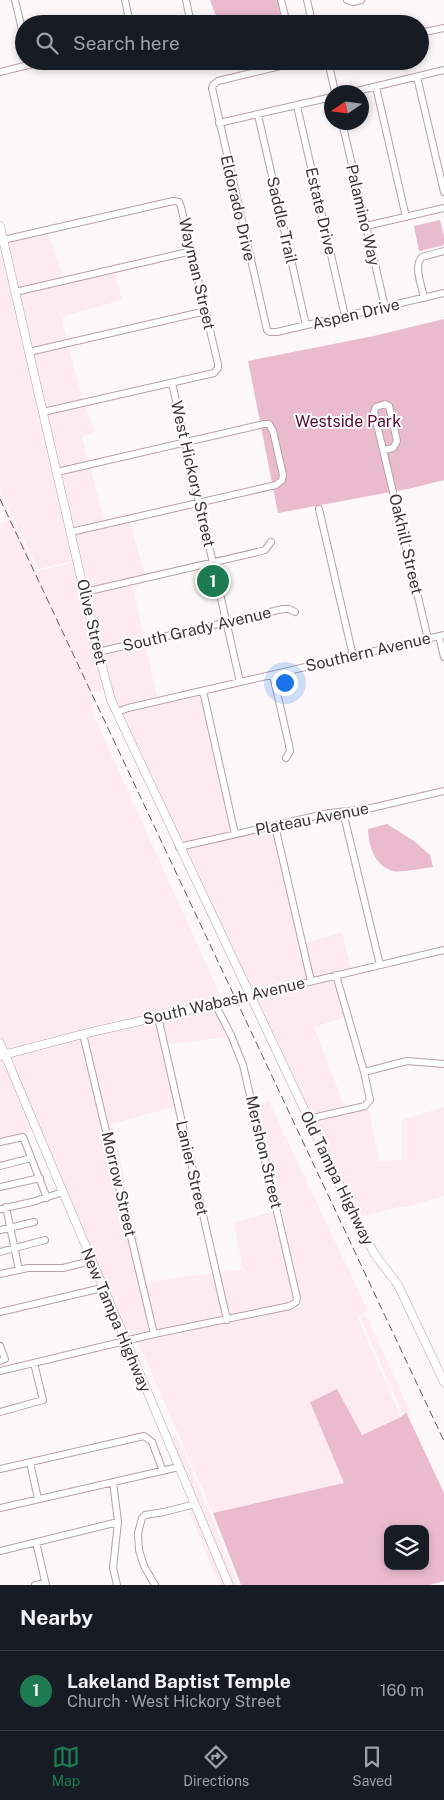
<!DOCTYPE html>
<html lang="en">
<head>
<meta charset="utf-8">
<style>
  body { margin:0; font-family:"Public Sans",sans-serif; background:#20242c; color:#f1f3f6 }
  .controls { position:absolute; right:15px; bottom:15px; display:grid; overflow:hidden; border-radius:10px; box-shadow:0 2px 8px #0003 }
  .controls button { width:45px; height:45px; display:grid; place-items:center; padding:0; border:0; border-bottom:1px solid #363941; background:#171b24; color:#f1f3f6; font:25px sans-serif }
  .compass { position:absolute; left:324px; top:85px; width:45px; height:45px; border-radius:50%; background:#171b24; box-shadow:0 2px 8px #0003; rotate:257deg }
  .you { position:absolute; left:284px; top:682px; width:18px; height:18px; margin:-12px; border:4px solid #fff; border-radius:50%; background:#1a73e8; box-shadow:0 0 0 8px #1a73e833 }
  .badge { display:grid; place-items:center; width:32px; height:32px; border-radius:50%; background:#1e7b51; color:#fff; font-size:16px; font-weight:700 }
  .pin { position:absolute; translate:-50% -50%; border:2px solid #fff; box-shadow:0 1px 5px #0006 }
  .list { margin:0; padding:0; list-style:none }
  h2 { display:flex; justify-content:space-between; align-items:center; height:65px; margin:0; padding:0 20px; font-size:21px }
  h2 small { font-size:16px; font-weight:400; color:#9ea1a6 }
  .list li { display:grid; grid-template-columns:32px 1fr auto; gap:15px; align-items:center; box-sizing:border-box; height:80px; padding:0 20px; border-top:1px solid #363941 }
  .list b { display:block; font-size:19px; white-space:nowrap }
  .list p { margin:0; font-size:16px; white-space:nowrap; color:#9ea1a6 }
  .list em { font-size:16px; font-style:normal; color:#9ea1a6 }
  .icon { flex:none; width:28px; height:28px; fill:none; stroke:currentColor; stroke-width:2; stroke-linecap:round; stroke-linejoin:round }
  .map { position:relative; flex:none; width:444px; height:1585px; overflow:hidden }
  .search { position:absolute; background:#171b24; box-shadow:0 2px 8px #0003; left:15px; right:15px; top:15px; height:55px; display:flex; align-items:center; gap:12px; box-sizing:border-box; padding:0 18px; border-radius:28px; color:#9ea1a6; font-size:19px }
  .sheet { height:145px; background:#171b24 }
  nav { display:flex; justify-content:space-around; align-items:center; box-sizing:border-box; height:70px; border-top:1px solid #363941; background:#171b24; font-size:14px; color:#9ea1a6 }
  nav a { display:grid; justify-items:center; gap:2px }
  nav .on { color:#1e7b51 }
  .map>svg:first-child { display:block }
  .built { fill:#feebf2 }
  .green { fill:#eabbcd; fill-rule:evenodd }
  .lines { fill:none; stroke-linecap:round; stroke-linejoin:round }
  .minor-casing { stroke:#b6a1a9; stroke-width:8 }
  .major-casing { stroke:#b6a1a9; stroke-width:9 }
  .minor { stroke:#fff; stroke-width:6 }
  .major { stroke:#fff; stroke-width:8 }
  .rail { stroke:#635b5d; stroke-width:1; stroke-dasharray:8 4; stroke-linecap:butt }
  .labels { text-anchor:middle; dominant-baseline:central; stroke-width:4; stroke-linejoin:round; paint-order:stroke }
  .street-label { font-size:16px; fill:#3d3437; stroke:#fff }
  .park-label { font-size:16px; fill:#540631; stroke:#fff }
</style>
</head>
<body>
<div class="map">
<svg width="444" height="1585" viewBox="0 0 444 1585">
  <rect width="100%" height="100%" fill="#fcf7f9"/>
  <path class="built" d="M48 233 63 278 17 289 7 242Z
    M2 249 73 561 38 569 0 489V250Z
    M115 272 122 300 61 317 67 341 32 349 19 294Z
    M68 346 83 400 45 409 33 354Z
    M84 405 95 431 82 437 88 462 59 469 46 414Z
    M90 467 104 520 127 512 128 516 73 529 60 474Z
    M0 495 37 571 75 562 104 689 91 693 93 714 222 999 7 1051 0 1035V524L8 520 0 503Z
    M130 521 145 576 87 589 74 534Z
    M132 584 144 639 101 649 88 594Z
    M145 644 157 697 204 686 205 688 119 709 112 694 102 654Z
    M200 695 232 833 183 844 122 714Z
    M273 829 307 979 251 988 185 849Z
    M342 932 351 969 313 978 305 943Z
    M334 978 345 1017 314 1027 345 1108 311 1116 255 997Z
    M214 1007 229 1037 167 1044 162 1019Z
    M156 1020 175 1106 112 1124 147 1282 213 1273 224 1318 156 1331 87 1036Z
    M81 1037 150 1333 128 1339 9 1056Z
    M3 1058 34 1130 0 1144V1059Z
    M268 1100 368 1311 358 1318 401 1417 361 1435 337 1390 311 1402 344 1483 213 1513 138 1342 299 1307 302 1303 259 1105Z
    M368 1107 379 1161 402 1160V1120L444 1107V1196L405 1207H398L361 1217 314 1120Z
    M274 1211 294 1298 293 1300 289 1303 230 1316 219 1273 243 1269 234 1223Z
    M366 1315 411 1414 407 1410 402 1413 361 1319Z
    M176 1435 210 1513 238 1585H232L179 1462 172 1438Z
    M193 1508 226 1585H219L188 1509Z"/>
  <path class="green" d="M210 0H278L282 19 264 23 248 22 240 24H230L217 19Z
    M440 220 444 236V245L419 251 414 226Z
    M444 319V480L412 488 278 513 248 361 374 336Z
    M387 824 414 841 430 855 433 867C425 868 399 873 393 871 374 865 369 847 368 829Z
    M337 1389 362 1435 401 1417 406 1412 444 1493V1581L430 1585H241L213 1513 344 1483 310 1402ZM388 1529H425V1566H388Z"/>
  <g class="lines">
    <g class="minor-casing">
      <path id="minor" d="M15 0 24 38
        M125 0 130 24
        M186 0 191 24
        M281 0 287 24
        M307 0 311 18
        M347 0 353 2 361 0
        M420 33 444 28
        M301 61 218 81 213 85 212 88 267 330 270 332H277L444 293
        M328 61 335 92
        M0 72 44 61
        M417 77 444 192
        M376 87 406 217
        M353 92 444 70
        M297 106 345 316
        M258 115 306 325
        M342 122 385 307
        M219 123 332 97
        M366 226 444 208
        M3 240 173 201 179 202 181 207 218 364V368L214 373 43 412
        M15 292 192 251
        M424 298C422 286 413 266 422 257L444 251
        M29 352 206 311
        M172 383 240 682
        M384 450 393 448 397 441 389 406 385 404 376 407 374 412 428 639
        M57 472 264 424H269L273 431 283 475 282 480 276 485 71 532
        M319 509 353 656
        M85 592 258 552 265 550 271 542
        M439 636 444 657
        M98 652 283 609H289L295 612
        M273 675 289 745 290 751 286 758
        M203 691 235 834
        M117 712 128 708 444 635
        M343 812 380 965
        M275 826 311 981
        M179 847 329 813 367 809 444 791
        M250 996 444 950
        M158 1017 227 1320
        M83 1034 154 1334
        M364 1072 407 1061 444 1064
        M308 1119 365 1106 370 1100 364 1072 336 975
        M0 1142 23 1137 47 1198
        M0 1166 31 1158
        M0 1187 40 1178
        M6 1207 19 1270
        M0 1209 32 1202 63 1192
        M0 1230 34 1222
        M0 1252 45 1240
        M0 1274 28 1268H63L91 1261
        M0 1312 102 1288
        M0 1346 5 1359 0 1361
        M0 1371 154 1334 290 1306 296 1302 297 1298 243 1065 231 1035 215 1004
        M0 1412 43 1400 34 1363
        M30 1462 38 1499
        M0 1469 144 1436 152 1442 163 1471
        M113 1482 118 1522 113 1568 117 1585
        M0 1508 179 1467
        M36 1542 46 1585
        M0 1551 118 1522
        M35 1585 45 1583
        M155 1585 144 1566 139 1550 138 1533 142 1518 145 1515 164 1512 195 1504"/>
    </g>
    <g class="major-casing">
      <path id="major" d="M0 226 98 652 111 700 362 1232 376 1256 398 1285 444 1382
        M0 1043 229 1585
        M0 1056 83 1034 250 996"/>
    </g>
    <use href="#minor" class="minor"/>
    <use href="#major" class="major"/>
    <path class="rail" d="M0 499 444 1441"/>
  </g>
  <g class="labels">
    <g class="street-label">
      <text transform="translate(238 208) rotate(77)">Eldorado Drive</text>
      <text transform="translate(321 211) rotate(77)">Estate Drive</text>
      <text transform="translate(363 215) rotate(77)">Palamino Way</text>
      <text transform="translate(282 220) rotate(77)">Saddle Trail</text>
      <text transform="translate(197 274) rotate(77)">Wayman Street</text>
      <text transform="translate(356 314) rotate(-13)">Aspen Drive</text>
      <text transform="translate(193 474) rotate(77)">West Hickory Street</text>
      <text transform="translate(406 544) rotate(77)">Oakhill Street</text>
      <text transform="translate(92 622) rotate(77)">Olive Street</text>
      <text transform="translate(197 629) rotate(-13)">South Grady Avenue</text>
      <text transform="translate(368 652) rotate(-13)">Southern Avenue</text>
      <text transform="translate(312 819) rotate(-11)">Plateau Avenue</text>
      <text transform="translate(224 1001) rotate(-13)">South Wabash Avenue</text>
      <text transform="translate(264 1152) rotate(77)">Mershon Street</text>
      <text transform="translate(192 1168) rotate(77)">Lanier Street</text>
      <text transform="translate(337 1178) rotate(64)">Old Tampa Highway</text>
      <text transform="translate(119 1184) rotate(77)">Morrow Street</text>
      <text transform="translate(116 1320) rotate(67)">New Tampa Highway</text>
    </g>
    <g class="park-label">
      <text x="348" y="421">Westside Park</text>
    </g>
  </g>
</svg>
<div class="controls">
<button><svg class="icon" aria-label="layers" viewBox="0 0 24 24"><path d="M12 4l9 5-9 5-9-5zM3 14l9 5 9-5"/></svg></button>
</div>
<svg class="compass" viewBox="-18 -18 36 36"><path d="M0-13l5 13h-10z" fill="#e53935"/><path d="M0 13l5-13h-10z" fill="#9ea1a6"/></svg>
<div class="you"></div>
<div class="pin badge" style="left:213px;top:581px">1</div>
<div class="search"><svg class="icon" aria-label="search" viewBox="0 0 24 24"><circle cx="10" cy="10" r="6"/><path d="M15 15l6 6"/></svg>Search here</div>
</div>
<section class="sheet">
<h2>Nearby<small></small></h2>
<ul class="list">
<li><span class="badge">1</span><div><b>Lakeland Baptist Temple</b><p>Church · West Hickory Street</p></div><em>160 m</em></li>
</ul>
</section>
<nav>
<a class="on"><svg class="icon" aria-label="map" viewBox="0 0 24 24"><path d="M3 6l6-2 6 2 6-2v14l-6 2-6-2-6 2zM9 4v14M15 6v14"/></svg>Map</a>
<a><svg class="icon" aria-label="directions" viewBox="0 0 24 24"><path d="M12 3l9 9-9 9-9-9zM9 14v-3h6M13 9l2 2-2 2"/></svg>Directions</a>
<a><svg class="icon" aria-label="saved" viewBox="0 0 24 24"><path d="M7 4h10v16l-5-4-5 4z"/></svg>Saved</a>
</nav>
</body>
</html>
